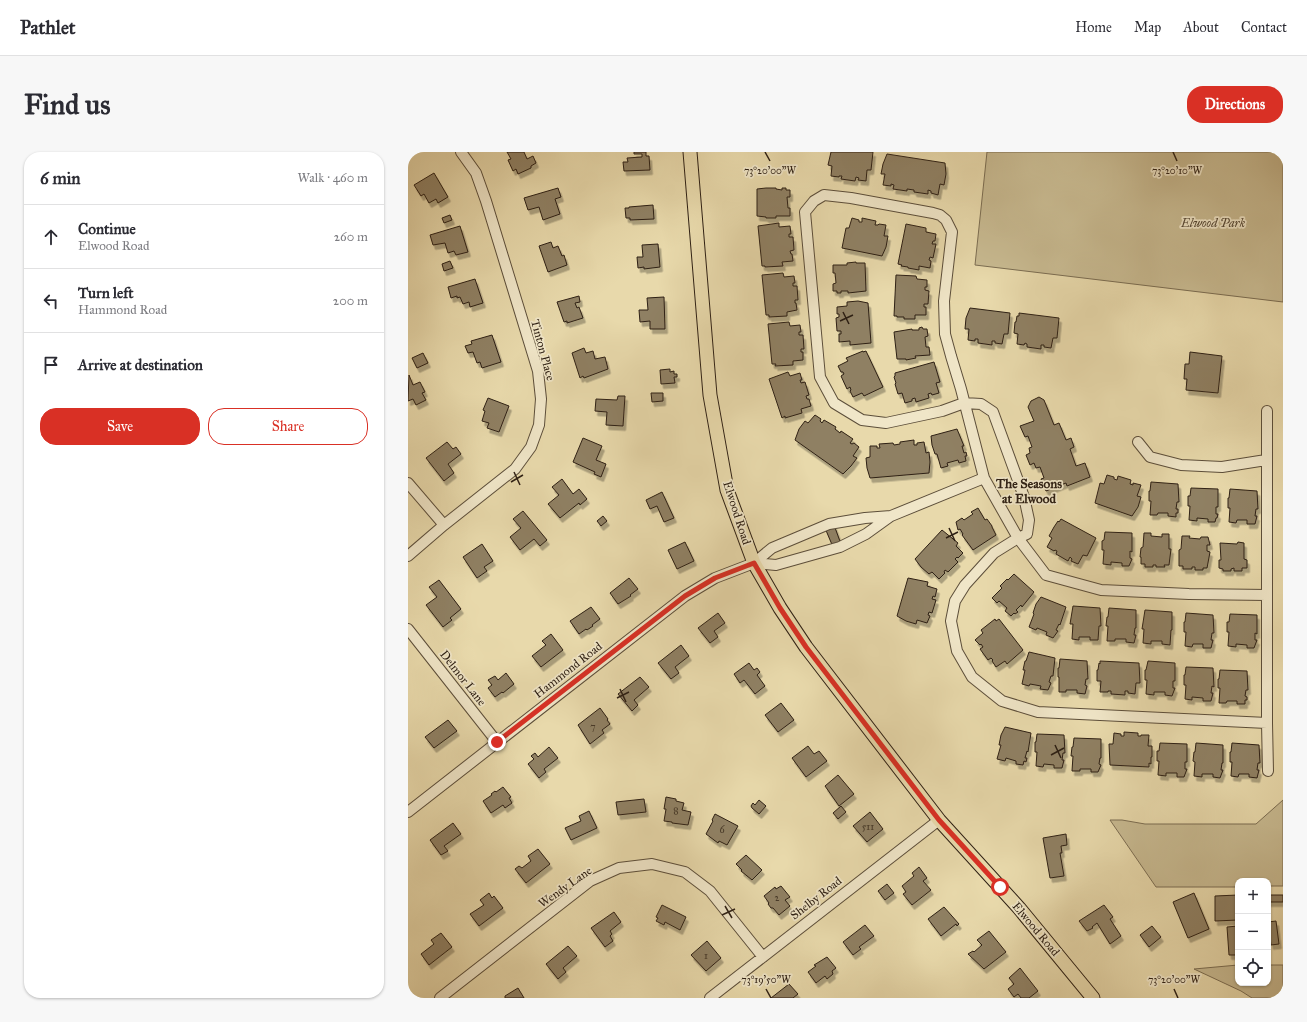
<!DOCTYPE html>
<html lang="en">
<head>
<meta charset="utf-8">
<style>
  body { margin:0; font-family:"IM FELL Great Primer",serif; background:#f7f7f7; color:#2b2b33 }
  .controls { position:absolute; right:12px; bottom:12px; display:grid; overflow:hidden; border-radius:8px; box-shadow:0 1px 3px #0004 }
  .controls button { width:36px; height:36px; display:grid; place-items:center; padding:0; border:0; border-bottom:1px solid #e1e1e2; background:#fff; color:#2b2b33; font:20px sans-serif }
  .stop { position:absolute; width:12px; height:12px; margin:-9px; border:3px solid #d93025; border-radius:50%; background:#fff }
  .stop.end { background:#d93025; border-color:#fff; box-shadow:0 1px 4px #0008 }
  .list { margin:0; padding:0; list-style:none }
  h2 { display:flex; justify-content:space-between; align-items:center; height:52px; margin:0; padding:0 16px; font-size:17px }
  h2 small { font-size:13px; font-weight:400; color:#7c7c81 }
  .list li { display:grid; grid-template-columns:26px 1fr auto; gap:12px; align-items:center; box-sizing:border-box; height:64px; padding:0 16px; border-top:1px solid #e1e1e2 }
  .list b { display:block; font-size:15px; white-space:nowrap }
  .list p { margin:0; font-size:13px; white-space:nowrap; color:#7c7c81 }
  .list em { font-size:13px; font-style:normal; color:#7c7c81 }
  .actions { display:flex; gap:8px; padding:12px 16px }
  .actions a { flex:1; padding:9px 0; border:1px solid #d93025; border-radius:16px; text-align:center; font-size:14px; color:#d93025 }
  .actions .main { background:#d93025; color:#fff }
  .icon { flex:none; width:22px; height:22px; fill:none; stroke:currentColor; stroke-width:2; stroke-linecap:round; stroke-linejoin:round }
  .map { position:relative; flex:none; width:875px; height:846px; overflow:hidden; border-radius:16px }
  header { display:flex; align-items:center; gap:24px; box-sizing:border-box; height:56px; padding:0 20px; background:#fff; border-bottom:1px solid #e1e1e2 }
  header strong { font-size:19px }
  nav { display:flex; gap:22px; margin-inline-start:auto; font-size:14px }
  .intro { display:flex; align-items:center; justify-content:space-between; box-sizing:border-box; height:96px; padding:0 24px }
  h1 { margin:0; font-size:28px }
  .button { padding:10px 18px; border-radius:16px; background:#d93025; color:#fff; font-size:14px; font-weight:700 }
  main { display:flex; gap:24px; padding:0 24px }
  aside { flex:1; background:#fff; border-radius:16px; box-shadow:0 1px 3px #0004 }
  .map>svg:first-child { display:block }
  .green { fill:#c8ba91; stroke:#7b6d52 }
  .building { fill:#8f8063; stroke:#2e2014; filter:url(#shadow) }
  .lines { fill:none; stroke-linecap:round; stroke-linejoin:round }
  .minor-casing { stroke:#5c4e3a; stroke-width:12 }
  .major-casing { stroke:#2e2014; stroke-width:15 }
  .minor { stroke:#f0e6c8; stroke-width:10 }
  .major { stroke:#e8d9ab; stroke-width:13 }
  .route { stroke:#d93025; stroke-width:5 }
  .ticks { fill:none; stroke:#2e2014; stroke-width:1.5 }
  .labels { text-anchor:middle; dominant-baseline:central; stroke-width:3.5; stroke-linejoin:round; paint-order:stroke }
  .number-label { font-size:10px; fill:#463828 }
  .park-label { font-size:12px; font-style:italic; fill:#544633; stroke:#f0e6c8 }
  .street-label { font-size:12px; fill:#2e2014; stroke:#f0e6c8 }
  .neighbourhood-label { font-size:13px; font-weight:bold; fill:#2e2014; stroke:#f0e6c8 }
  .ticks-label { font-size:10px; text-anchor:middle; fill:#2e2014; stroke:#f0e6c8; stroke-width:3.5; stroke-linejoin:round; paint-order:stroke }
</style>
</head>
<body>
<header>
<strong>Pathlet</strong>
<nav><a>Home</a><a>Map</a><a>About</a><a>Contact</a></nav>
</header>
<div class="intro"><h1>Find us</h1><a class="button">Directions</a></div>
<main>
<aside>
<h2>6 min<small>Walk · 460 m</small></h2>
<ul class="list">
<li><svg class="icon" aria-label="ahead" viewBox="0 0 24 24"><path d="M12 20V5M6 11l6-6 6 6"/></svg><div><b>Continue</b><p>Elwood Road</p></div><em>260 m</em></li>
<li><svg class="icon" aria-label="left" viewBox="0 0 24 24"><path d="M17 20v-9H6M10 6l-5 5 5 5"/></svg><div><b>Turn left</b><p>Hammond Road</p></div><em>200 m</em></li>
<li><svg class="icon" aria-label="arrive" viewBox="0 0 24 24"><path d="M6 21V4h12l-3 4 3 4H6"/></svg><div><b>Arrive at destination</b></div></li>
</ul>
<div class="actions"><a class="main">Save</a><a>Share</a></div>
</aside>
<div class="map">
<svg width="875" height="846" viewBox="0 0 875 846">
  <defs>
    <filter id="shadow"><feDropShadow dx="2.5" dy="4.5" stdDeviation="0" flood-color="#0004"/></filter>
  </defs>
  <rect width="100%" height="100%" fill="#e8d9ab"/>
  <filter id="stains"><feTurbulence type="fractalNoise" baseFrequency=".005" numOctaves="4"/><feColorMatrix values="0 0 0 0 .2 0 0 0 0 .09 0 0 0 0 .02 0 0 0 .5 -.17"/></filter>
  <radialGradient id="worn" r=".72"><stop offset=".6" stop-color="#630" stop-opacity="0"/><stop offset="1" stop-color="#630" stop-opacity=".3"/></radialGradient>
  <path class="green" d="M579 0H875V150L567 113Z
    M875 648V734H860V729H830V735H748L702 668H714L737 672H848Z
    M830 813V831H860V813H875V846H844L833 839 786 817Z"/>
  <path class="building" d="M99 0H116L119 7 125 4 128 11 123 14V16L110 22 108 17 105 19 100 8 103 7Z
    M226 0H238V4H241L242 18 216 19 215 10H220L219 6 234 5V2H226Z
    M423 0H465L463 18H459L458 29 450 28 451 26 448 25 447 29 433 27 434 24H431V25L423 24 424 14 420 13Z
    M479 2 537 11 538 22 536 33 532 32 530 43 523 41V39L520 38V42L506 40V38L499 37V39L485 37 486 33 483 32V34L475 33 477 22H473L475 12Z
    M26 21 40 45 30 51 28 47 21 51 16 42 13 44 6 33Z
    M150 36 153 45 147 47 152 62 135 68 131 55 120 58 116 46Z
    M358 36H368V37L374 38V36H378V38H382V45H379L380 56H382V64H368V66H358V65L349 64V37Z
    M245 53 246 67 222 68V66H218L217 56H221V55Z
    M42 63 44 68 36 71 34 66Z
    M444 66 451 68V70H454V66L468 69 467 73H470L471 72 478 73 476 84H480L478 95 474 104 434 96 438 76H441Z
    M371 71V75L382 74 383 82H381V85H385L386 98 382 99 383 102H384L385 109 374 110 375 114 357 115V114H354L350 74Z
    M498 72 518 76V80L528 82 527 89H525L524 92H528L525 106 522 105 521 108 523 109 522 116 511 114V118L500 116V115L493 114 494 113 490 112Z
    M52 74 60 100 48 103 46 99 40 101 37 91 25 93 22 83Z
    M143 90 145 96 150 94 154 104 156 103 159 113 140 120 131 94Z
    M250 92 252 115 236 117V115L230 116 229 105H235L234 93Z
    M42 109 45 116 36 119 34 112Z
    M448 110V111H457L458 139 440 141V139H433V141H429V139H425V132L428 131 427 121H425V113H439V111Z
    M375 121 376 125 386 124 387 131H385V134H389L390 148H387V151H388L389 158 379 160V164L361 165V163H358L354 123Z
    M488 123 508 124 509 127 519 128V135H517V138L521 139 520 152H516V155H518V163H507V167H496V165H489V164H486Z
    M67 127 75 151 62 155 61 150 55 152 52 145 49 146V144L43 146 40 135Z
    M171 144 172 150 167 151 169 156 171 155 175 166 159 171V169L156 170 149 150Z
    M256 145 257 177H242V169L232 170 231 158H240L239 146Z
    M450 149 460 151 463 191 442 193V189L431 190V182H433V179H429L428 166 431 165V162H429V155L439 154V150Z
    M562 156 602 161 600 182H596L594 192 587 191V189H584V193L570 191V187H567V189L560 188 561 177H557L558 166Z
    M611 161 651 166 649 186H645L643 196 636 195V193H633V197L619 195V192L617 191 616 193 609 192 610 182 606 181 607 170H608L609 164H611Z
    M381 170 382 174 392 173 393 180H391V183H395L396 197H393V200H395V208L385 209V213L367 214 368 212H364L360 172Z
    M514 175 515 177H519L520 184 517 185 518 195H521L522 203 507 204 508 206 498 208V207H489L486 180 504 177V178H511V176Z
    M84 183 93 210 74 216 72 210 69 211 65 200 60 201 57 194 64 192 63 189Z
    M176 196 178 201 185 199 187 207 197 205 200 217 176 226 175 224 172 226 164 201Z
    M455 199V200L458 199 475 235 456 244 454 241 445 245 442 239 443 238 442 235 439 237 433 224 436 222 435 220H433L430 214 440 209 438 206Z
    M782 200 814 204 810 241 778 238 779 227H776L777 212H781Z
    M15 201 20 211 9 216 4 206Z
    M526 210 532 230 528 231 531 241 524 243 523 241 520 242 521 246 508 250 507 246 504 247V249L497 251 494 241 490 242 487 232 488 231 486 225 487 224V221Z
    M262 217V220L266 219V222H269V225H266L267 231 253 232 252 218Z
    M380 220 382 224 392 221 394 228H392L393 231 397 230 401 243 398 244 399 247H401L403 254 393 257 394 261 377 266V264L374 266 361 227Z
    M1 223 5 233 12 230 17 240 14 241 18 248 8 253 5 247 0 249Z
    M243 241H255V249L244 250Z
    M210 244H217L215 274 198 273 199 260 187 259 188 247 209 248Z
    M631 245 636 248 646 273 651 271 658 288 663 286 666 295 662 297 668 314 677 311 682 325 659 334 658 331 638 339 633 327 636 326 632 315 628 316 626 311 622 313 618 303 622 301 621 296 624 295 620 284 617 285 612 274 626 269 620 255 623 249Z
    M80 246 101 254 91 280 79 276 81 271 74 269 77 259 75 258Z
    M407 263 413 267 412 269 414 271 416 268 428 275 427 277 432 281 433 279 445 287 442 291 444 292 446 291 451 295 445 304 449 306 443 314 435 322 387 288 391 277 397 269 400 271Z
    M549 277 556 294H554L556 301 558 300 559 304H557L558 309 551 311 550 308 539 311 540 314 533 316 529 302H527L524 293 523 284Z
    M175 286 194 294 188 308 198 312 193 325 186 322 187 320 165 310Z
    M506 288V293H509V291L516 290 518 301 521 300 522 310 521 321 462 326 459 316 458 306 462 305V294H469V296H472L471 292 485 291 486 293 492 292V290Z
    M39 290 45 297 48 295 53 302 40 312 46 321 36 329 18 306Z
    M699 323 706 325V327L709 328 710 324 723 328 722 332 725 333V331L733 333 729 344 733 345 730 355 724 364 687 351 692 331 696 332Z
    M154 327 165 342 171 337 179 347 172 353 171 351 152 366 140 352 151 343 144 335Z
    M743 330 770 332 771 350H769L768 357H770V361H768V365L760 364V361H750L749 363H742L743 349H741V339H742Z
    M783 336 810 337V355H808V362H810L809 366H808L807 370H800V367L789 366V369L781 368 782 354H780V344H782Z
    M822 337 849 339 850 357H848L847 364H849L847 372H839V368H829L828 371 821 370 822 356H820V346H821Z
    M254 340 266 366 256 370 249 354 242 357 238 348Z
    M570 356 577 368 579 367 584 374V375L588 383 565 398 554 383 555 382 552 377 550 378 548 370 554 366 556 368 565 362 563 360Z
    M115 359 139 388 132 394 126 387 112 398 102 385 113 376 105 367Z
    M195 364 199 369 193 374 189 369Z
    M653 367 688 386 679 404 675 403 670 412 663 409 664 407 662 405 660 409 648 402 649 399 647 398 646 399 639 395 644 386 641 384 646 375 650 369 651 370Z
    M426 373 433 392 425 395 417 376Z
    M534 378 550 391 548 394 555 401 550 406 549 405 547 407 550 410 540 420 537 418 536 420 537 421 531 427 524 420 521 422 513 415 507 407Z
    M697 380 724 381V400L722 399V406L724 407 721 414H714V411L703 410V413L695 412 696 398H694V389L696 388Z
    M736 381H743V384L754 385V382H761V397H763L761 413H756L757 415H748V413H745V415H737V412H733V405H732L733 396 735 395Z
    M774 384H782L781 386 792 387 793 385H800L802 393H799V399L802 400 799 416H795V418H787V415H784V417H775V414H771V398L773 397Z
    M277 390 286 409 269 417 260 398Z
    M830 390 836 391V407L839 408V416H834V419H826V416L823 417V419H815V417L811 416V408H813L812 391 829 392Z
    M74 392 85 409 76 415 79 419 69 426 55 405Z
    M606 422 626 440 614 455 613 453 608 458 610 460 607 462 606 461 603 464 597 459 599 456 591 449 589 451 584 446 594 436 592 434 599 427 600 428Z
    M221 426 230 437 222 443 223 444 210 452 202 441Z
    M500 426 520 430 519 434 529 437 527 445 525 444 524 447 528 448 524 461 521 460 520 463 522 464 519 471 509 468 508 472 498 469 489 464Z
    M31 428 53 457 42 466 44 468 35 475 18 453 29 445 21 435Z
    M633 445 658 455 652 473 651 472 648 478 650 479 645 486 638 483 639 480 629 476 628 478 621 475 626 462 625 461 628 452Z
    M665 454 692 456 693 474H691L690 488H682V485H671V488L664 487 665 472H662Z
    M183 455 192 467 184 473 185 474 179 478 178 477 171 482 162 469Z
    M701 456 728 458V476H727L726 483H728L726 491 718 490V487H707V489H699L700 474H698L699 465H700Z
    M737 458 764 460V478H763L762 493 754 492V489H743V492L735 491 736 477H734Z
    M310 461 317 471 306 479 310 485 302 491 290 476Z
    M778 461 805 463 806 481H804L803 488H805L803 496H795V492H785L784 495 777 494 778 480H776V470H777Z
    M822 462 849 463V482L847 481V488H849L846 496H839V493L828 492V495L820 494 821 480H819V470H821Z
    M587 467 588 469 591 467 615 498 599 512 597 509 588 515 584 509 585 508 583 506 580 508 572 497 575 495 573 492 572 493 567 488 575 481 573 478Z
    M143 482 155 498 133 515 124 504 138 493 134 489Z
    M273 493 281 504 267 515 271 521 263 527 250 511Z
    M621 500 647 506 645 524H643L641 530 643 531 640 538 632 537 633 534 622 532 621 534 614 532 617 518H615L617 509H618Z
    M652 507 679 509 680 527H678L677 533 679 534 677 542 669 541V538H658V540H651V525H650V516H651Z
    M692 509 731 511 732 531H728L727 542 720 541V539H717V543L703 542V539H700V540H692L693 529H689V518H690L691 511 692 512Z
    M740 509 767 511V529H765V536H767L764 544 757 543V540H746V543L738 542 739 528H737V518H738Z
    M341 511 346 518 349 516 352 520 349 523 357 534 347 542 336 528 332 531 326 522Z
    M778 515 805 516 806 535 804 534 803 541H805L803 549H795V546L784 545V548L777 547 778 533H776V523H777Z
    M812 518 839 519 840 538H838L837 544 839 545V548H837V552H829V549H819L818 551H811L812 536H810V527H811Z
    M98 521 106 532 95 541 94 540 87 545 80 536 84 533 80 528 87 524 90 528Z
    M232 525 241 535 226 548 230 553 224 559 210 542Z
    M373 551 386 568 370 580 357 563Z
    M192 556 200 567 199 568 202 572 194 578 196 581 182 592 170 573Z
    M40 568 49 579 26 596 17 585Z
    M597 575 623 581 620 600 619 599 617 606H619L618 610 616 609 615 613 608 612V609L598 606 597 609 589 607 593 593H591L593 583Z
    M716 580 730 581V584H733V583H741L740 594H744V605H743V612L741 611V615L702 613 701 592H705L706 581 713 582V584H716Z
    M629 582 656 583 657 601H655L654 608H656L654 616H646V613L636 612 635 615 628 614 629 600H627V590H628Z
    M666 586 693 587V606H692L691 612 693 613 690 620H683V617H672V619H664L665 604H663L664 595H665Z
    M752 591 779 592V610H777V617H779L776 625H769V621H758V624L750 623 751 609H749V599H751Z
    M788 591 815 593V611H814L813 618H815L812 626 805 625V622H794V625L786 624 787 610 785 609 786 600H787Z
    M824 591 851 593 852 611H850L849 618H851L849 626 841 625V622H831L830 625 823 624 824 610H822V600H823Z
    M400 594 406 602 411 599 419 609 398 625 384 606Z
    M141 595 150 606 136 617 138 620 131 626 120 612 126 607 123 604 127 601 130 605Z
    M430 623 446 642 431 654 417 634Z
    M95 635 103 645 101 646 104 651 97 656 95 653 83 661 75 649 84 643 83 642 87 639 88 640Z
    M258 645 268 647V649L276 651 274 658 283 660 280 673 264 671V670L256 669 258 657H256Z
    M236 647 238 660 210 663 208 650Z
    M351 648 358 654 351 662 344 656 343 654 345 651 347 653Z
    M433 654 438 660 430 667 425 661Z
    M181 659 189 676 163 688 157 676 173 669 171 664Z
    M462 660 475 677 459 690 445 674Z
    M307 662 330 674 319 693 311 689 310 691 298 682 305 669 304 668Z
    M45 671 53 682 36 694 40 699 33 703 22 688Z
    M658 682 659 693 653 694 654 701H652L656 724 642 726 635 686Z
    M130 697 142 712 118 731 107 717 111 714 114 716 123 709 120 704Z
    M338 703 354 718 344 728 333 719 334 718 328 712Z
    M511 715 519 726 515 729 523 738 504 753 495 742 498 740 494 734 506 724 504 721Z
    M479 732 486 741 477 748 470 739Z
    M373 734 382 745 377 748 382 754 371 763 365 756H363L360 752 361 751 356 744 367 735 368 737Z
    M81 741 84 746 86 744 95 756 71 774 62 762 76 753 72 748Z
    M786 741 801 777 780 786 765 750Z
    M830 743V768L807 769V744Z
    M860 743H875V750H860Z
    M254 753 278 765 272 778 257 770 256 773 248 769 250 766 248 765Z
    M696 753 705 765 702 767 713 784 702 792 689 771 684 775 685 776 679 779 671 769Z
    M536 755 551 772 549 774 548 772 533 784 520 767Z
    M206 760 213 770 202 779 204 782 202 784 205 789 197 795 183 776Z
    M868 769 871 792 863 793 860 770Z
    M457 773 466 784 451 795 453 797 445 803 435 790Z
    M744 774 753 785 741 795 732 783Z
    M830 774V803H821L819 775Z
    M581 779 598 800 576 817 560 802 565 799 566 800 574 793 569 788Z
    M33 781 44 795 21 813 13 802 26 792 23 788Z
    M299 789 313 806 298 819 283 803Z
    M160 794 169 804 155 816 158 820 150 827 138 812Z
    M419 805 428 816 424 819 425 822 419 827 417 824 408 831 400 820 408 814 406 813Z
    M612 816 630 839 621 846H613L610 842 606 845 600 837 606 832 601 826Z
    M381 832 390 842 385 846H363Z
    M110 836 116 846H97V844Z"/>
  <g class="lines">
    <g class="minor-casing">
      <path id="minor" d="M859 259V571
        M730 290 742 305 773 313 814 315 858 308
        M0 331 36 373
        M0 404 36 373 107 317 123 295 131 273 133 247 130 219 78 49 68 21 53 0
        M346 411 368 413 432 395 458 382 483 364 576 326
        M859 443 781 442 693 438 638 423 610 386 619 382 621 368 616 345 585 260 573 252 556 251 534 259 478 271 454 268 426 251 412 225 397 60 406 49 416 43 443 46 525 61 532 63 538 68 544 80 536 149 537 182 543 204 553 237 576 326 610 386 586 401 557 433 547 449 543 469 549 499 564 525 594 549 630 560 859 571 860 619
        M0 477 89 590
        M0 660 277 444 307 426 346 411 364 396 421 372 457 366 483 364
        M32 846 182 729 211 716 244 712 277 720 302 739 355 805
        M302 846 531 668"/>
    </g>
    <g class="major-casing">
      <path id="major" d="M282 0 302 243 319 338 346 411 372 456 398 495 531 668 611 756 685 846"/>
    </g>
    <use href="#minor" class="minor"/>
    <use href="#major" class="major"/>
  </g>
  <g class="lines">
    <path class="route" d="M89 590 277 444 307 426 346 411 372 456 398 495 531 668 592 735"/>
  </g>
  <path class="ticks" d="M357 0 362 9M765 0 769 9M435 160 441 172M432 169 445 163M106 320 112 333M103 330 115 323M541 376 547 389M538 386 550 380M212 537 218 550M209 546 221 540M647 593 653 606M643 603 656 596M317 754 324 766M314 763 327 757M358 837 363 846M766 837 770 846"/>
  <g class="labels">
    <g class="number-label">
      <text x="185" y="575">7</text>
      <text x="268" y="659">8</text>
      <text x="460" y="675">511</text>
      <text x="314" y="678">6</text>
      <text x="369" y="746">2</text>
      <text x="298" y="804">1</text>
    </g>
    <g class="park-label">
      <text x="805" y="71">Elwood Park</text>
    </g>
    <g class="street-label">
      <text transform="translate(135 198) rotate(75)">Tinton Place</text>
      <text transform="translate(329 361) rotate(72)">Elwood Road</text>
      <text transform="translate(160 518) rotate(-38)">Hammond Road</text>
      <text transform="translate(55 526) rotate(52)">Delmor Lane</text>
      <text transform="translate(157 735) rotate(-35)">Wendy Lane</text>
      <text transform="translate(408 746) rotate(-38)">Shelby Road</text>
      <text transform="translate(628 777) rotate(50)">Elwood Road</text>
    </g>
    <g class="neighbourhood-label">
      <text x="621" y="332">The Seasons<tspan x="621" dy="15">at Elwood</tspan></text>
    </g>
  </g>
  <g class="ticks-label">
    <text x="362" y="22">73°20'00"W</text>
    <text x="769" y="22">73°20'10"W</text>
    <text x="358" y="831">73°19'50"W</text>
    <text x="766" y="831">73°20'00"W</text>
  </g>
  <rect width="100%" height="100%" filter="url(#stains)"/>
  <rect width="100%" height="100%" fill="url(#worn)"/>
</svg>
<div class="controls">
<button>+</button>
<button>−</button>
<button><svg class="icon" aria-label="locate" viewBox="0 0 24 24"><circle cx="12" cy="12" r="6"/><path d="M12 2v4M12 18v4M2 12h4M18 12h4"/></svg></button>
</div>
<div class="stop" style="left:592px;top:735px"></div>
<div class="stop end" style="left:89px;top:590px"></div>
</div>
</main>
</body>
</html>
